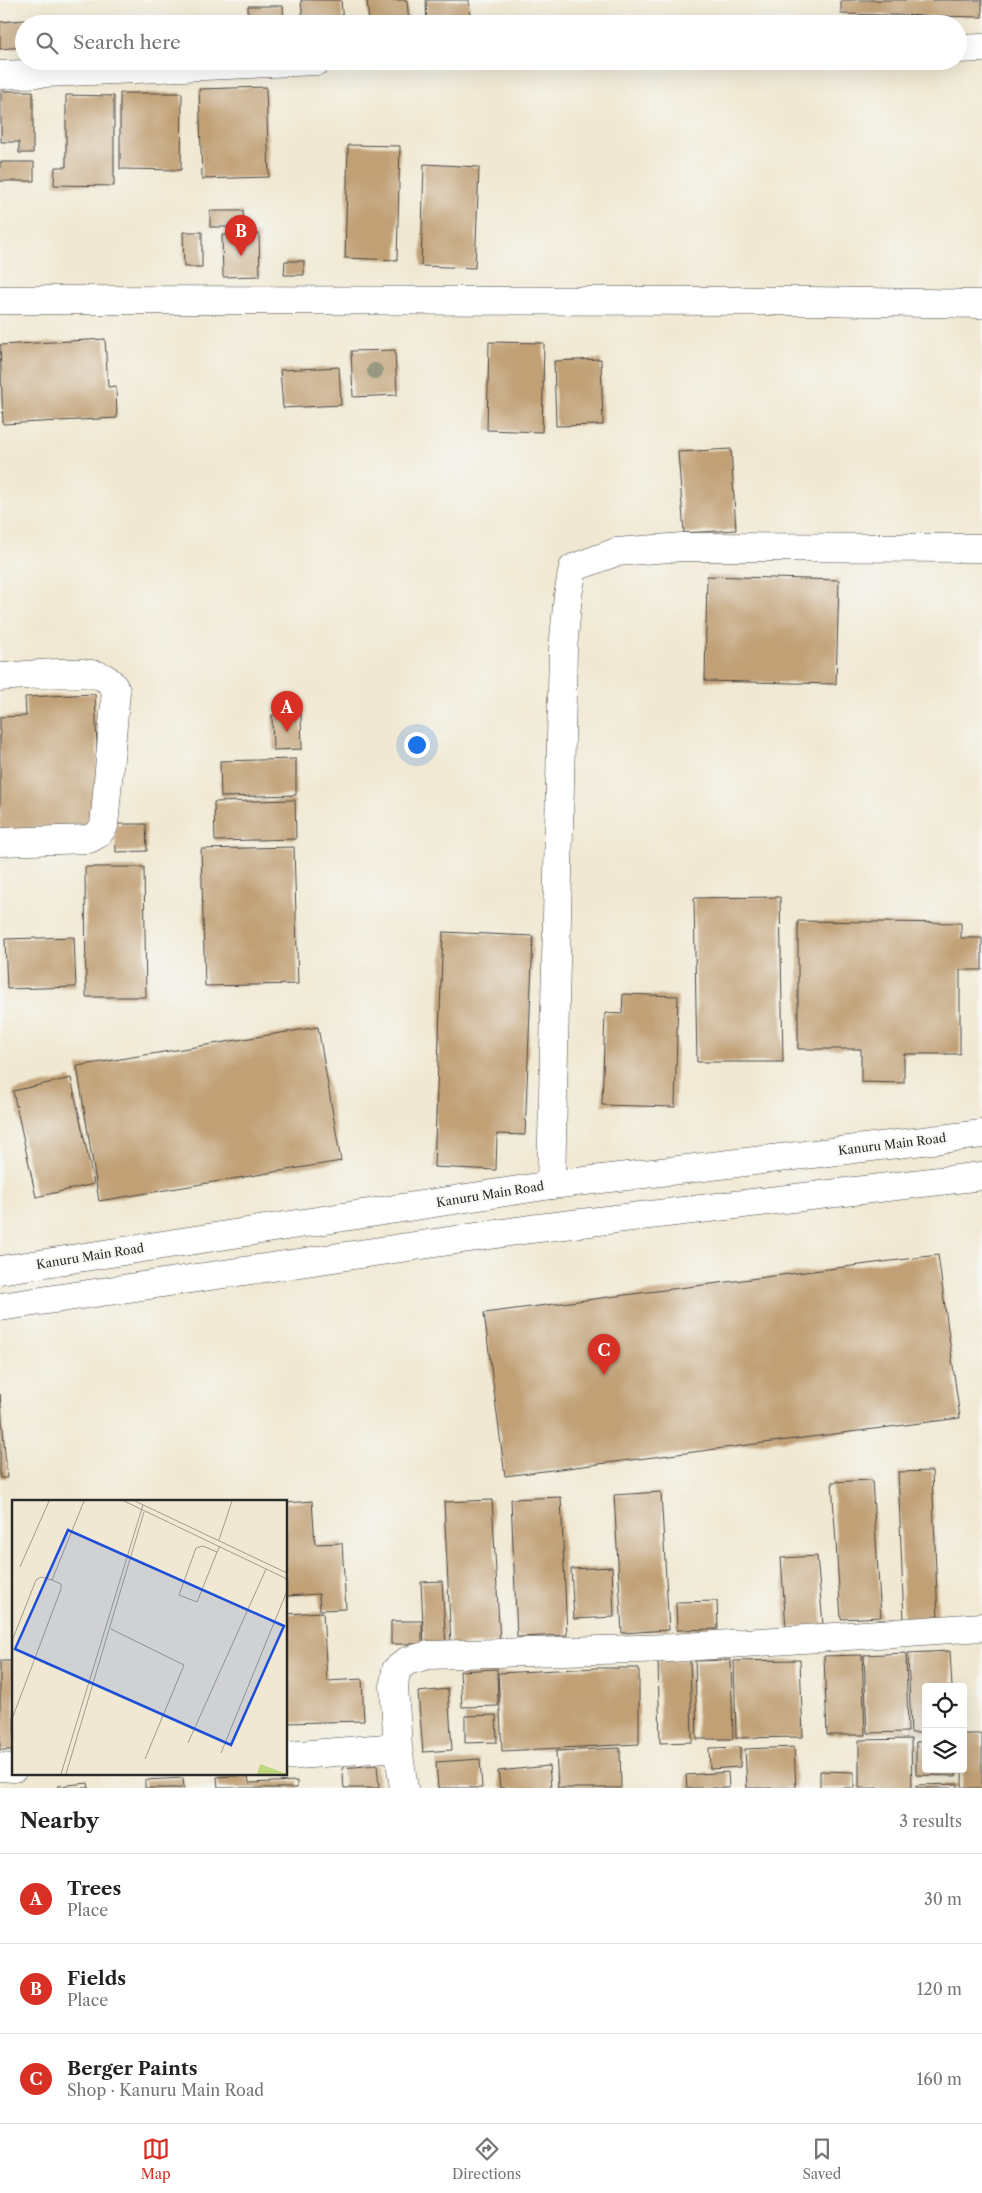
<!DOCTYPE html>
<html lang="en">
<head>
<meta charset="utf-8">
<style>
  body { margin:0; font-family:"Libre Caslon Text",serif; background:#f6f6f6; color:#222 }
  .controls { position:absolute; right:15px; bottom:15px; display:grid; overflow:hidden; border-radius:5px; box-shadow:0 5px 20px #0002 }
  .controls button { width:45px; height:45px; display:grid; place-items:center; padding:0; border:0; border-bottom:1px solid #e0e0e0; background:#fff; color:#222; font:25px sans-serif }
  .you { position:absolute; left:416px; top:744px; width:18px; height:18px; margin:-12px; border:4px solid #fff; border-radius:50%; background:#1a73e8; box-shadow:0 0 0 8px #1a73e833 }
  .badge { display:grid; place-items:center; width:32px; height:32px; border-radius:50%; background:#d93025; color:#fff; font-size:16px; font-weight:700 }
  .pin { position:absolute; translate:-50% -41px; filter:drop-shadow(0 1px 2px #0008) }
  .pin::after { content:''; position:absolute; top:26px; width:18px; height:15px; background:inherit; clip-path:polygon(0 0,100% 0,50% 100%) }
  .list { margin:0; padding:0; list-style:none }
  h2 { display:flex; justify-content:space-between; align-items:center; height:65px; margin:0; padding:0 20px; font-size:21px }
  h2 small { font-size:16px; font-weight:400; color:#767676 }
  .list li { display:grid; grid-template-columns:32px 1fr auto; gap:15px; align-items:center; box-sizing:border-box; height:90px; padding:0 20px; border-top:1px solid #e0e0e0 }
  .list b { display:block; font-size:19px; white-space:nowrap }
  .list p { margin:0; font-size:16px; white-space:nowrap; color:#767676 }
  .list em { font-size:16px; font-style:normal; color:#767676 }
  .icon { flex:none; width:28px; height:28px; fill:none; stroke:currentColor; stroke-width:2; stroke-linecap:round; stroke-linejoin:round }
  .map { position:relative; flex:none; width:982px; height:1788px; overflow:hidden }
  .search { position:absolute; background:#fff; box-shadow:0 5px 20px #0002; left:15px; right:15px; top:15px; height:55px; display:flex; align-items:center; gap:12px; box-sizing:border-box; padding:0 18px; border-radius:28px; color:#767676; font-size:19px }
  .sheet { height:335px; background:#fff }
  nav { display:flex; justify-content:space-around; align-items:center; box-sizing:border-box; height:70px; border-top:1px solid #e0e0e0; background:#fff; font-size:14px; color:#767676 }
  nav a { display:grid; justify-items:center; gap:2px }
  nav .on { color:#d93025 }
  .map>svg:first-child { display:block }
  .building { fill:#c1a076 }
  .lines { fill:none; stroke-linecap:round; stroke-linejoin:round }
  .minor-casing { stroke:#494744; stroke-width:29 }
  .major-casing { stroke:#494744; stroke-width:29 }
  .minor { stroke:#fff; stroke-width:28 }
  .major { stroke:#fff; stroke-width:28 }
  .tree { fill:#979881 }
  .labels { text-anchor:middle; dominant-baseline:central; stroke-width:4; stroke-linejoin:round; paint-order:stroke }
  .street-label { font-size:12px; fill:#2b2b2b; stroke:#f6f6f2 }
  .inset-road { fill:none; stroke:#a19c8f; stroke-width:1 }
  .view { fill:#1d4ed8; fill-opacity:0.15; stroke:#1d4ed8; stroke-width:2.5 }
  .inset-edge { fill:none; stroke:#2b2b2b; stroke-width:2.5 }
</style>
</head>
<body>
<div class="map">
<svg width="982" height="1788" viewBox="0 0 982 1788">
  <rect width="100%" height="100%" fill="#f6f6f2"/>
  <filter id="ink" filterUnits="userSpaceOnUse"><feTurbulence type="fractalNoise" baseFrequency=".02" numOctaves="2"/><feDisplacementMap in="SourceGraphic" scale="10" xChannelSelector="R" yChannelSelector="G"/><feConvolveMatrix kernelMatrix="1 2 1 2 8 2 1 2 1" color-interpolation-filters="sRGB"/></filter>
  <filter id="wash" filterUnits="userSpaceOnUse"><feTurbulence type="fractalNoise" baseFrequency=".0096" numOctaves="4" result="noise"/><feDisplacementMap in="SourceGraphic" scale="20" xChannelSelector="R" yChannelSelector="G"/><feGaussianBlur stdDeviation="1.12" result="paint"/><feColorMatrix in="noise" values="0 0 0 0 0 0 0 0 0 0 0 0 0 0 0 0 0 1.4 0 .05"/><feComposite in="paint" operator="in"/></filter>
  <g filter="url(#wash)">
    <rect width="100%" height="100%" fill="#f0e8d2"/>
    <g id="blocks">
      <path class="building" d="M301 0H341L343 24H303Z
        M367 0H407L409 24H369Z
        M426 0H469L470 24H427Z
        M841 0H982V17L841 14Z
        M248 6H283L284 24H248Z
        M25 20 24 47 0 49V22Z
        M266 87 269 177 202 179 199 89Z
        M1 91H33V153H19V142H1Z
        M120 93H182L181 170 120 169Z
        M66 95 114 96V186L54 185 55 167H66Z
        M348 145 400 146 397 260 345 258Z
        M0 162H34V181H0Z
        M424 164 479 167 475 268 421 266Z
        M210 211H243L244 227H210Z
        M183 232H202V267H184Z
        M259 234 260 276 223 277 222 235Z
        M285 261H304V275H284Z
        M105 339 108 387 116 386 117 418 3 424 0 345Z
        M489 342 544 343 542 432 487 430Z
        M395 350 397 395 353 397 351 351Z
        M601 359 603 425 556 426 554 361Z
        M339 367 341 405 283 408 280 370Z
        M731 449 736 530 684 533 678 452Z
        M707 576 839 580 836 684 705 681Z
        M95 694 100 826 0 830V717L26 716 25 697Z
        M301 714 302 749 273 750 272 715Z
        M296 759V795L221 797 220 761Z
        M295 800 296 839 215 841 214 802Z
        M115 824H146L147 851 116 852Z
        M294 847 298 984 205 986 201 849Z
        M85 867H144L146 997H86Z
        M780 897 783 1062H697L694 898Z
        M798 921 961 923V938H982V970H960V1054H904V1083L861 1082V1049H798Z
        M443 932 533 936 525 1135 497 1134 496 1170 434 1167Z
        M74 937 76 987 7 989 5 939Z
        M623 994 678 996 675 1107 602 1105 605 1013 622 1014Z
        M318 1027 341 1161 99 1201 77 1066Z
        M71 1078 94 1184 36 1197 13 1091Z
        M938 1255 960 1418 505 1476 484 1313Z
        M0 1394 7 1478H0Z
        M932 1471 938 1620 904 1621 898 1472Z
        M872 1480 881 1617 841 1619 832 1482Z
        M661 1492 669 1630 622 1633 614 1495Z
        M561 1497 567 1635 517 1637 511 1499Z
        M492 1500 500 1643 451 1645 444 1502Z
        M312 1501 315 1544 342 1543 346 1609 320 1610 319 1594 286 1596V1503Z
        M817 1556 823 1625 786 1628 781 1558Z
        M612 1567 614 1617 574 1619 571 1569Z
        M442 1581 446 1646 424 1647 421 1582Z
        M717 1601 718 1629 677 1630 676 1602Z
        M323 1612 327 1681 362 1679 364 1721 286 1723V1614Z
        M391 1621H422V1644H391Z
        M950 1651 952 1687H926V1733H911L908 1653Z
        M906 1653 908 1732 867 1733 864 1655Z
        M862 1655 865 1735H827L824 1656Z
        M690 1660 692 1742 660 1743 658 1661Z
        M731 1660 733 1739H697L695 1661Z
        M800 1660 803 1737 736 1738 734 1661Z
        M0 1661H14V1750H0Z
        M597 1668H639V1744L502 1751 498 1673Z
        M497 1669 498 1706 462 1707 460 1671Z
        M448 1689 452 1750 423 1752 418 1692Z
        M496 1715 497 1742 465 1743V1716Z
        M963 1734H982V1788H962Z
        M911 1739 912 1788H859V1740Z
        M916 1742H926V1769H956V1776L916 1775Z
        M740 1747V1767L710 1769 709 1748Z
        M794 1747 796 1788H747L745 1749Z
        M620 1748 621 1788H558L556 1751Z
        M480 1759 482 1788H438L436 1762Z
        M377 1765 379 1788H344L342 1768Z
        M549 1766 551 1788H500L498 1771Z
        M820 1771 854 1772V1788H820Z
        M728 1772 729 1788H687L686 1775Z
        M248 1775 249 1783 297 1781V1788H218L217 1777Z
        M183 1778 184 1788H145V1780Z
        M88 1783 89 1788H58V1786Z
        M958 1784V1788H916V1785Z"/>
    </g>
  </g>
  <g filter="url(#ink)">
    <use href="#blocks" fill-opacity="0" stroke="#494744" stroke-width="1"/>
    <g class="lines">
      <g class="minor-casing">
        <path id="minor" d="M958 49 982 48
          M0 75 317 61
          M0 300 812 301 982 304
          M0 677C22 676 85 668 103 677 109 680 113 684 116 691L104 826 98 834 89 839 0 842
          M551 1185 563 649 568 595 573 568 616 552 683 547 982 548
          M398 1747 394 1687 396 1670 407 1661 428 1655 671 1648 982 1627
          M286 1756 398 1747 404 1788
          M0 1767 14 1768"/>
      </g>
      <g class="major-casing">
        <path id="major" d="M0 1270 551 1185 982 1134
          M0 1307 530 1229 982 1176"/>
      </g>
      <use href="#minor" class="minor"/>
      <use href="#major" class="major"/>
    </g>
    <circle class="tree" cx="375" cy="371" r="8"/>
  </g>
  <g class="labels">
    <g class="street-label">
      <text transform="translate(892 1144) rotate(-7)">Kanuru Main Road</text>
      <text transform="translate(490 1194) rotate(-9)">Kanuru Main Road</text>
      <text transform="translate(90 1256) rotate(-9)">Kanuru Main Road</text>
    </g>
  </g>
  <g transform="translate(12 1500)">
    <rect width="275" height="275" fill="#f0e8d2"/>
    <path d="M248 264 275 274H245Z" fill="#bcd77c"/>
    <path class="inset-road" d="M112 1 275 79M123 1 275 73M207 40 220 1M205 52 185 102 167 95 184 48 191 46 205 52 208 46M8 67 37 1M99 129 172 165 133 259M0 141 24 80 29 77 40 80 72 1M0 219 49 89V84L40 80M176 243 254 69M209 253 275 91M49 274 131 5M54 274 132 12"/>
    <path class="view" d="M56 30 272 126 219 245 3 149Z"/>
    <rect width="275" height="275" class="inset-edge"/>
  </g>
</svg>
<div class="controls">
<button><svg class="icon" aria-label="locate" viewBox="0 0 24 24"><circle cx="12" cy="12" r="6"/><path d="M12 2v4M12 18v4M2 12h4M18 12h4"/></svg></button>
<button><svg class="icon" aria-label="layers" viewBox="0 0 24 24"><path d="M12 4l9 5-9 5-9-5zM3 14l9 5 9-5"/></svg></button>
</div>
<div class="you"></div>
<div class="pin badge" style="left:287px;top:732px">A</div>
<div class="pin badge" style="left:241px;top:256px">B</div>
<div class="pin badge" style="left:604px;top:1375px">C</div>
<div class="search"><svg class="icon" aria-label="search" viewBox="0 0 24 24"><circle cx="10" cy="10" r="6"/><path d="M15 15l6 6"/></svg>Search here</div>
</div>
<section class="sheet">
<h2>Nearby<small>3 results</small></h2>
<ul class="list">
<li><span class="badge">A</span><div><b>Trees</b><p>Place</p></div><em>30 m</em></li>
<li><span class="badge">B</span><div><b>Fields</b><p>Place</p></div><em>120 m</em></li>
<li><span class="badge">C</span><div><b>Berger Paints</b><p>Shop · Kanuru Main Road</p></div><em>160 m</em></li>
</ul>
</section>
<nav>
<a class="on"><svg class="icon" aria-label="map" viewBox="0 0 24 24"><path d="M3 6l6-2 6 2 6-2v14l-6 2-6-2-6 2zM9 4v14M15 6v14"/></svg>Map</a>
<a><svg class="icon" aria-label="directions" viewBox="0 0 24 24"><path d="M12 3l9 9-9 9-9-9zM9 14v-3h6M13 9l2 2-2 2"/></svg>Directions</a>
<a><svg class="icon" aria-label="saved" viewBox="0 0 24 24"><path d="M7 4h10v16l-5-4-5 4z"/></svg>Saved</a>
</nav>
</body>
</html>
